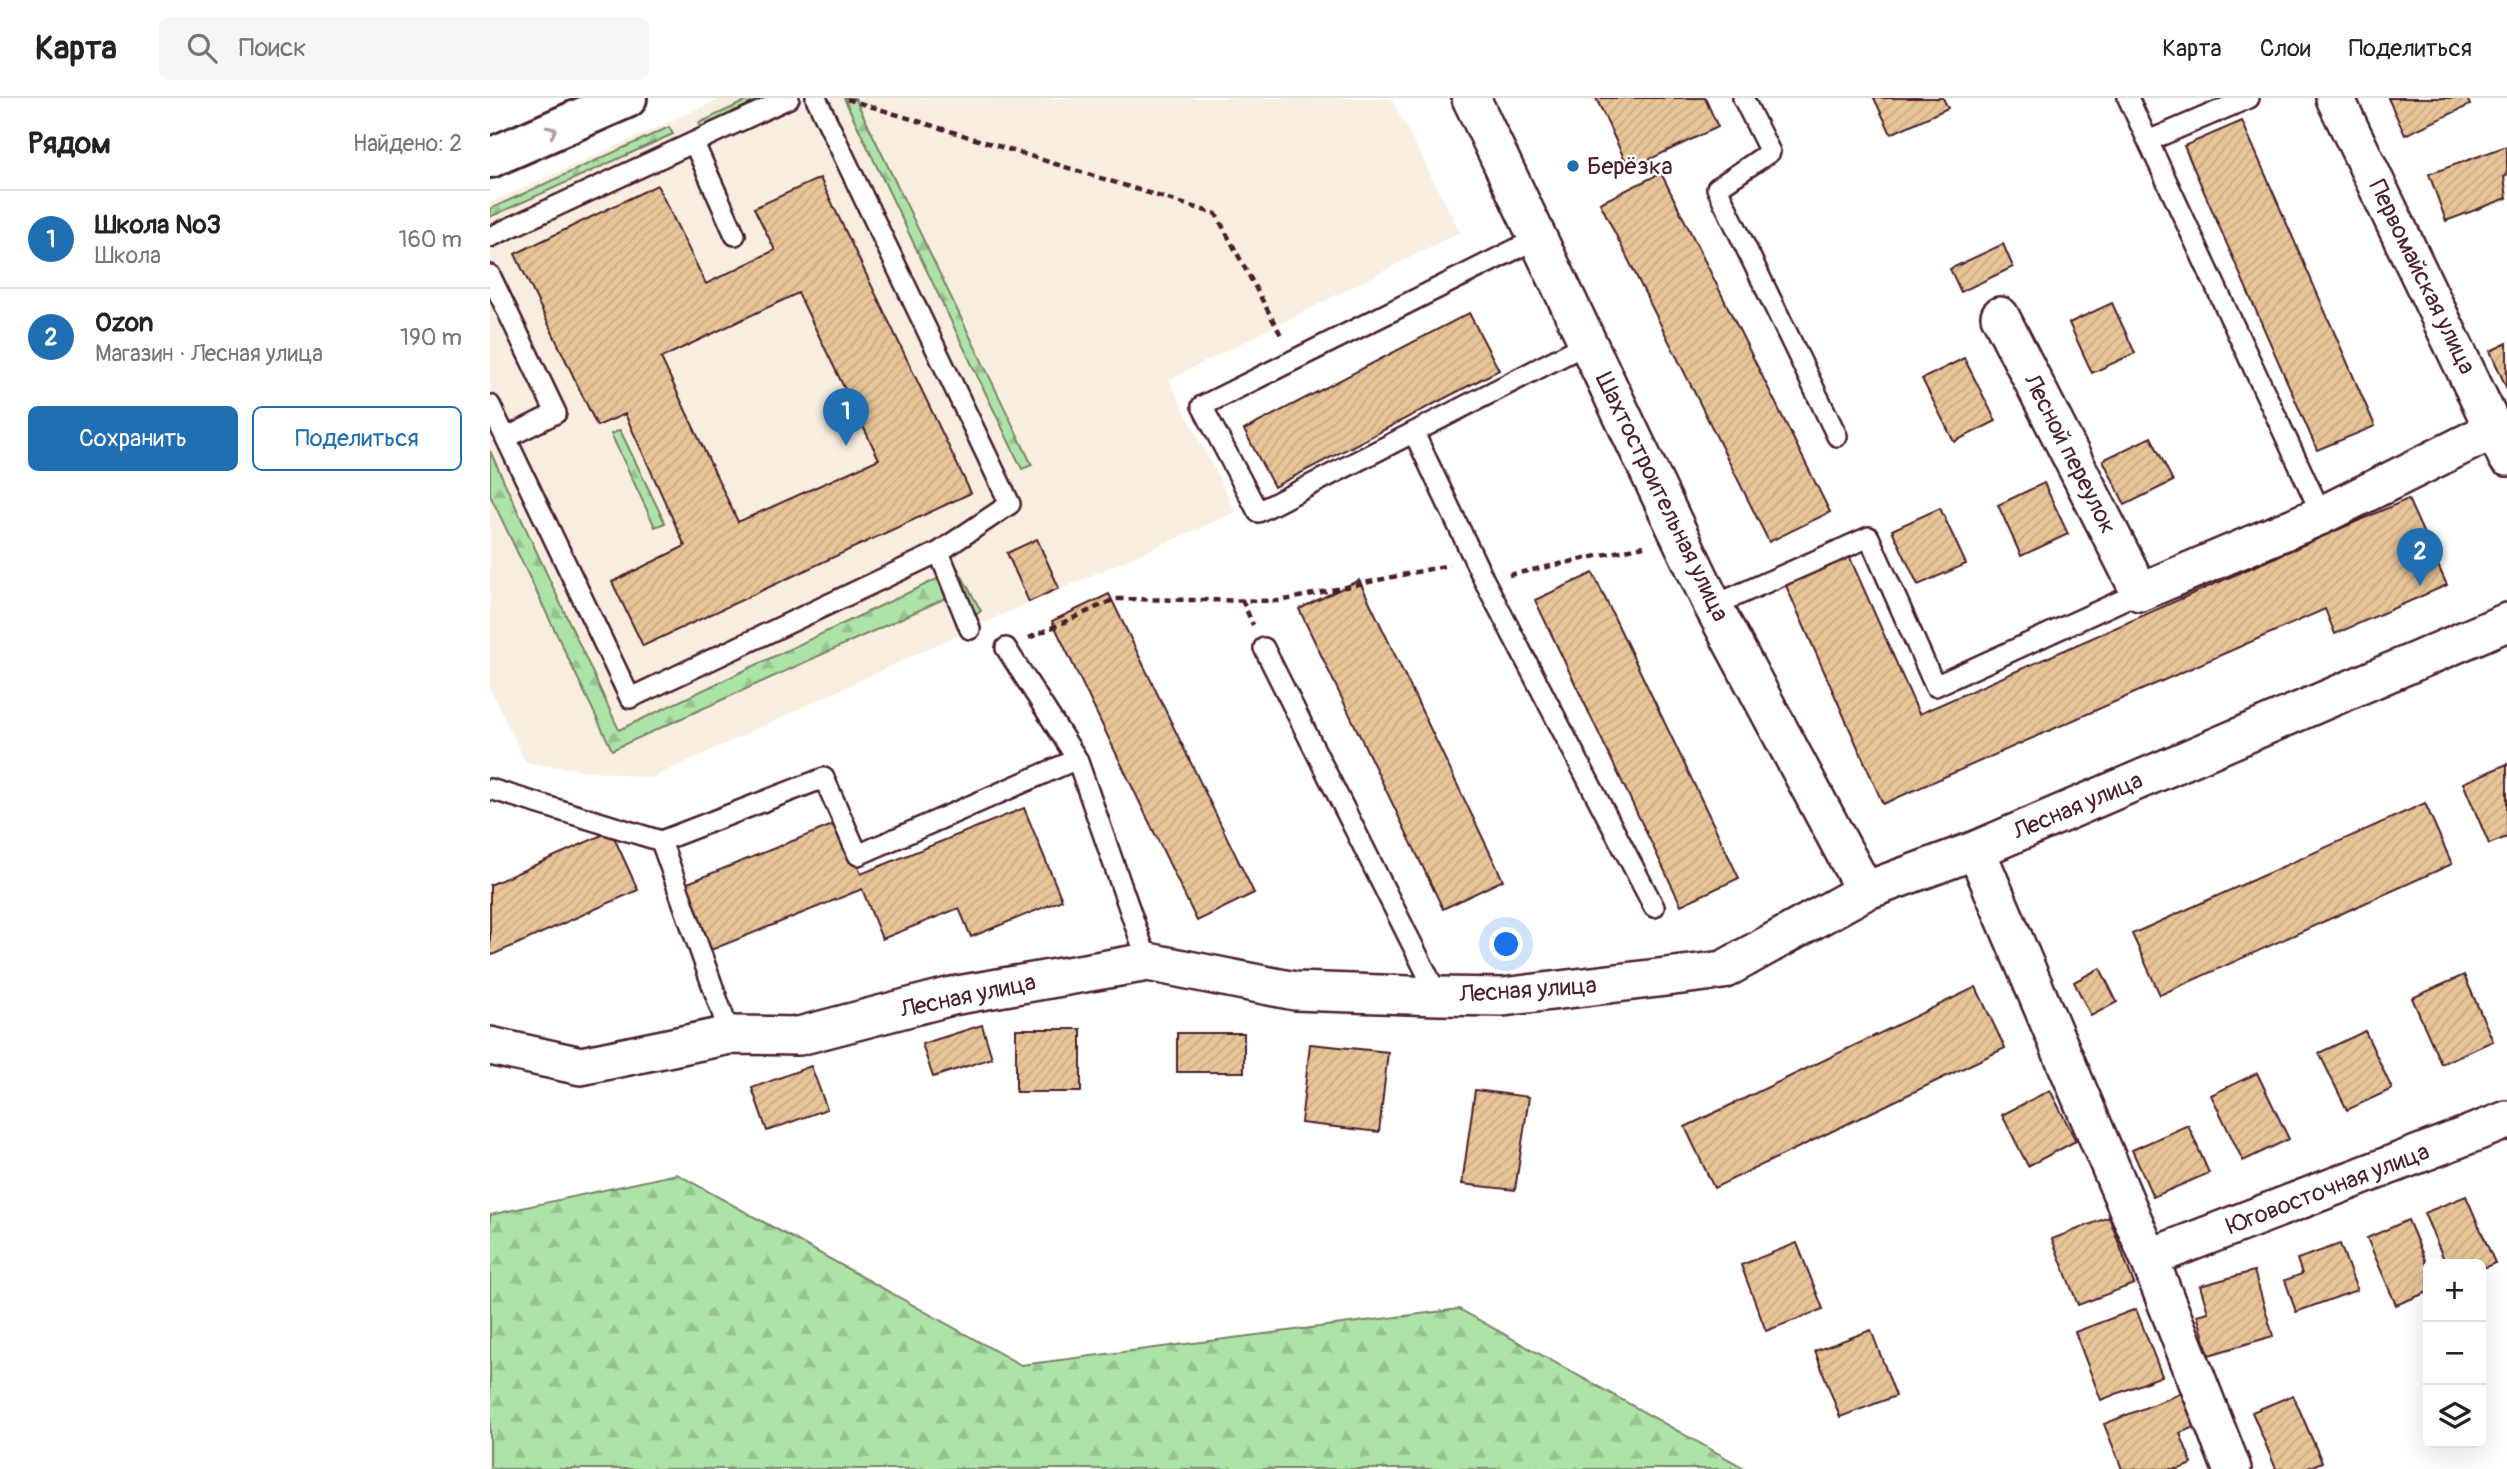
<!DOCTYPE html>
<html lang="ru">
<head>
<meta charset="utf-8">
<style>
  body { margin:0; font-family:Pangolin,sans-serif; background:#f6f6f6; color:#222 }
  .controls { position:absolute; right:21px; bottom:21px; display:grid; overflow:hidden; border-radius:10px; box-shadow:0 7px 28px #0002 }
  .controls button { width:63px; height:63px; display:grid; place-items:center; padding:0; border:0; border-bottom:2px solid #e0e0e0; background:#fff; color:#222; font:35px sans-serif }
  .you { position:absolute; left:1017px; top:847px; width:24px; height:24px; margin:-18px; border:5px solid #fff; border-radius:50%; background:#1a73e8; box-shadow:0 0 0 10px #1a73e833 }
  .badge { display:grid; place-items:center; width:46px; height:46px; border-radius:50%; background:#1f6fb2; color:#fff; font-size:23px; font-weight:700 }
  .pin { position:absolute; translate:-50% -58px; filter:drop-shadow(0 2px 4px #0008) }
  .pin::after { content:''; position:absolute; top:37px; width:24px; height:21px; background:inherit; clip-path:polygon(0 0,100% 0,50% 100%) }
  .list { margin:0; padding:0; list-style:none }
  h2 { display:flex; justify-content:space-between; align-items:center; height:91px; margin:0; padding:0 28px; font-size:30px }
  h2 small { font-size:23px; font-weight:400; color:#767676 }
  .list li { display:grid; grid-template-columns:46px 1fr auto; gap:21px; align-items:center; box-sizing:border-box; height:98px; padding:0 28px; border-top:2px solid #e0e0e0 }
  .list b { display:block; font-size:26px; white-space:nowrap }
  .list p { margin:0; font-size:23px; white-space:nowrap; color:#767676 }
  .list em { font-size:23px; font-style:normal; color:#767676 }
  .actions { display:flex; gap:14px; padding:21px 28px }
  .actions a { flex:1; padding:16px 0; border:2px solid #1f6fb2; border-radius:10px; text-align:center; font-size:24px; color:#1f6fb2 }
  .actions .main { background:#1f6fb2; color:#fff }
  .icon { flex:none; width:38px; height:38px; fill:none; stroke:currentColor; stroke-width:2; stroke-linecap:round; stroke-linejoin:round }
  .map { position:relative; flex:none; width:2017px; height:1371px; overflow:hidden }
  header { display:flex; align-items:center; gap:42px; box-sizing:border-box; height:98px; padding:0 35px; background:#fff; border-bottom:2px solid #e0e0e0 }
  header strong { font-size:33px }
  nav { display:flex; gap:38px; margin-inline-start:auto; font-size:24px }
  .search { width:490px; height:63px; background:#f6f6f6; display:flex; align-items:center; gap:18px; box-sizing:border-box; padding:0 24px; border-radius:10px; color:#767676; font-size:26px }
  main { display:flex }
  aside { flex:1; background:#fff }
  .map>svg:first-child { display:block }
  .built { fill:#f8eee0 }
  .forest { fill:url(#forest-firs); stroke:#7b8169; stroke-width:2 }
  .building { fill:url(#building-hatch); stroke:#4a1f2b; stroke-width:2; fill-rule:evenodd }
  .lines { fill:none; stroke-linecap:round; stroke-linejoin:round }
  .lane-casing { stroke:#4a1f2b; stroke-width:24 }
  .street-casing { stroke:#4a1f2b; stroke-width:42 }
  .secondary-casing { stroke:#4a1f2b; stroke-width:44 }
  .path { stroke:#4a1f2b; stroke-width:4.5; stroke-dasharray:7 5; stroke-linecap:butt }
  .lane { stroke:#fff; stroke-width:19 }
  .street { stroke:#fff; stroke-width:37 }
  .secondary { stroke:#fff; stroke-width:38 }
  .oneway { stroke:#ae9aa0 }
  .poi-dot { fill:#1f6fb2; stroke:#fff; stroke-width:2.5 }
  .labels { text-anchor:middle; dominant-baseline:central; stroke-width:5; stroke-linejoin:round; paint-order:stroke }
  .poi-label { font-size:24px; fill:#4a1f2b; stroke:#fff; text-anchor:start }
  .street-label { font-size:24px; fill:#4a1f2b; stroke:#fff }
</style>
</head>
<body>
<header>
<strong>Карта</strong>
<div class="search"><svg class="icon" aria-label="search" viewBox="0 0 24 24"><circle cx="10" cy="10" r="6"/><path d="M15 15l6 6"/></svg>Поиск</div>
<nav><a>Карта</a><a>Слои</a><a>Поделиться</a></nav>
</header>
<main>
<aside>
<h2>Рядом<small>Найдено: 2</small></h2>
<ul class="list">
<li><span class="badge">1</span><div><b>Школа №3</b><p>Школа</p></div><em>160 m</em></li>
<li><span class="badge">2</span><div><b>Ozon</b><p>Магазин · Лесная улица</p></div><em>190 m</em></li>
</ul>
<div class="actions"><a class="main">Сохранить</a><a>Поделиться</a></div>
</aside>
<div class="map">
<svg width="2017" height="1371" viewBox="0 0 2017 1371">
  <defs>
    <pattern id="forest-firs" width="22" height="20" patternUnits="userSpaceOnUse" patternTransform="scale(1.75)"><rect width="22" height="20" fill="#ace3a7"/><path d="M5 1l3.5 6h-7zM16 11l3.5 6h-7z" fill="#96c290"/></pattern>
    <pattern id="building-hatch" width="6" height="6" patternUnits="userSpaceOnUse" patternTransform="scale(1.75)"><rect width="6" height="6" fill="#e7c598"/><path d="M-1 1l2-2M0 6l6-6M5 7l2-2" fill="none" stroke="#c8a983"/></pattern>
  </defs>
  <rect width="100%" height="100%" fill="#fff"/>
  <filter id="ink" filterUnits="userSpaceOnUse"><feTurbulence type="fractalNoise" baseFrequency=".0143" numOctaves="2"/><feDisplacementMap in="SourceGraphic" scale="14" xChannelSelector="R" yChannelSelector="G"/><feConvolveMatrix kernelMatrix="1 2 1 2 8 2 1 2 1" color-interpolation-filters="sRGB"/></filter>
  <g filter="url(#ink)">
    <path class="built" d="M232 0H901L970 134 679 282 746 414 480 531 162 680 36 665 0 590V105Z"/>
    <path class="forest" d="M262 0H280L212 31 209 25Z
      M354 0H365L542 367 532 371Z
      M179 29 183 36 0 119V111Z
      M130 332 175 425 165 429 121 336Z
      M0 353 129 632 468 471 491 513 476 524 458 499 122 652 0 397Z
      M187 1076 531 1267 969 1211 1256 1371H0V1117Z"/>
    <path class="building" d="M1106 0H1215L1228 29 1139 71Z
      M1384 0H1453L1458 10 1401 36Z
      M1898 0H1977L1980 7 1915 37Z
      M1752 23 1885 328 1827 352 1694 48Z
      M2017 48V77L2014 79 2017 100 1956 123 1939 76Z
      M1171 75 1340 414 1279 444 1110 105Z
      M330 80 481 395 153 548 122 484 195 448 135 316 107 328 25 156 167 87 216 186 285 152 264 110ZM308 195 389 361 248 424 171 260Z
      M1513 146 1523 169 1471 194 1460 171Z
      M1622 205 1645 255 1602 275 1579 225Z
      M979 215 1009 272 784 389 754 332Z
      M2017 245V291L2000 253Z
      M1474 260 1506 323 1464 344 1432 281Z
      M1661 339 1683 383 1635 407 1613 362Z
      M1554 385 1578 436 1531 458 1508 407Z
      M1918 401 1957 487 1845 536 1835 511 1393 706 1293 481 1357 453 1429 616Z
      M1450 410 1476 466 1428 487 1402 432Z
      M547 441 569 490 539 504 517 455Z
      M1103 475 1249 780 1191 807 1045 502Z
      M869 482 1013 782 953 811 809 511Z
      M619 496 764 795 707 823 562 523Z
      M2017 666V739L1999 746 1973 685Z
      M1935 705 1962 766 1670 897 1642 836Z
      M534 710 572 802 481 839 469 810 392 841 372 791 216 854 190 788 350 724 371 776Z
      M121 733 148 792 0 858V787Z
      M1610 870 1627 904 1601 918 1584 884Z
      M1974 877 2003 943 1951 966 1922 900Z
      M1486 889 1515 950 1224 1090 1195 1029Z
      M492 927 502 960 443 979 432 946Z
      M526 931H591V994H526Z
      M1875 933 1902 991 1857 1012 1829 955Z
      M687 935H754V974H687Z
      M820 946 898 954 889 1034 811 1025Z
      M321 968 337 1011 277 1033 262 990Z
      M1767 975 1799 1041 1753 1063 1721 997Z
      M985 992 1039 999 1025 1092 972 1086Z
      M1560 992 1586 1043 1538 1068 1512 1017Z
      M1698 1027 1719 1075 1663 1099 1642 1052Z
      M1976 1098 2005 1165 1991 1171V1166H1956L1934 1115Z
      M1619 1119 1644 1186 1588 1207 1562 1141Z
      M1918 1122 1938 1169V1194L1906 1207 1877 1140Z
      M1307 1145 1333 1211 1276 1233 1251 1167Z
      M1850 1146 1867 1192 1806 1214 1795 1182 1812 1176 1807 1161Z
      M1764 1173 1783 1238 1719 1257 1707 1217 1718 1214 1710 1188Z
      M1646 1211 1672 1278 1611 1302 1585 1234Z
      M1381 1232 1406 1298 1350 1319 1325 1253Z
      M1702 1291 1716 1324 1690 1335 1702 1366 1689 1371H1632L1614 1326Z
      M1803 1297 1832 1364 1815 1371H1786L1762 1314Z"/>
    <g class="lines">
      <g class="lane-casing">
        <path id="lane" d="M1253 0 1280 54 1227 90 1347 338
          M1638 0 1832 417
          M1658 43 1759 0
          M204 45 245 137
          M0 139 299 0
          M1048 140 712 308 768 414 1098 245
          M0 177 66 315 16 340
          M0 307 140 600 449 454 520 406 326 0
          M924 335 994 482 1164 809
          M449 454 480 531
          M1223 508 1379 439 1445 588 1650 494
          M516 550 587 661 658 864
          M774 550 948 898
          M0 691 171 743 240 937
          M171 743 334 680 368 757 587 661"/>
      </g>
      <g class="street-casing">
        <path id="street" d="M981 0 1223 508 1375 793
          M1845 0 2017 359
          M1510 218 1650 494 1832 417 2005 331
          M1486 752 1659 1160 1742 1371
          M0 948 91 968 240 937 309 938 462 898 658 864 805 893 948 898 1013 899 1233 872 1375 793 1486 752 2017 524
          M1659 1160 2017 1022"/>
      </g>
      <g class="secondary-casing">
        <path id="secondary" d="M0 60 137 0"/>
      </g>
      <path class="path" d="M357 1 726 116 792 239
        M1019 477 1154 448
        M752 502 763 527
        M539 540 625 501 790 503 959 467"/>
      <use href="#lane" class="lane"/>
      <use href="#street" class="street"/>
      <use href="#secondary" class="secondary"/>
    </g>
    <defs><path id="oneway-chevron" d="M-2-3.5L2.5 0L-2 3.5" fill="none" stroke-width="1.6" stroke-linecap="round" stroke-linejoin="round" transform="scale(1.75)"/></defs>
    <use class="oneway" href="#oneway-chevron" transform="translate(62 33) rotate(-24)"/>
  </g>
  <circle class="poi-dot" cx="1083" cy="68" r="7"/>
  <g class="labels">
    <g class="poi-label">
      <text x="1097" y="68">Берёзка</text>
    </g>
    <g class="street-label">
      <text transform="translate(1932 179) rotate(64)">Первомайская улица</text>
      <text transform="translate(1580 356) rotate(63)">Лесной переулок</text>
      <text transform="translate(1172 399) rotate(64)">Шахтостроительная улица</text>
      <text transform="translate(1588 708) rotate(-23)">Лесная улица</text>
      <text transform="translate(1038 892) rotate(-4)">Лесная улица</text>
      <text transform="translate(478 898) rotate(-12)">Лесная улица</text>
      <text transform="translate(1838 1091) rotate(-21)">Юговосточная улица</text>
    </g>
  </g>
</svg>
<div class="controls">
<button>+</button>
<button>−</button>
<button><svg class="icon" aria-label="layers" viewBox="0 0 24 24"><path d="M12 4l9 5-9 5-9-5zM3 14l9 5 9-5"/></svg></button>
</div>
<div class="you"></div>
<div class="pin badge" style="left:356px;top:348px">1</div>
<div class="pin badge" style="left:1930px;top:488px">2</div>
</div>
</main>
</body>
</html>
